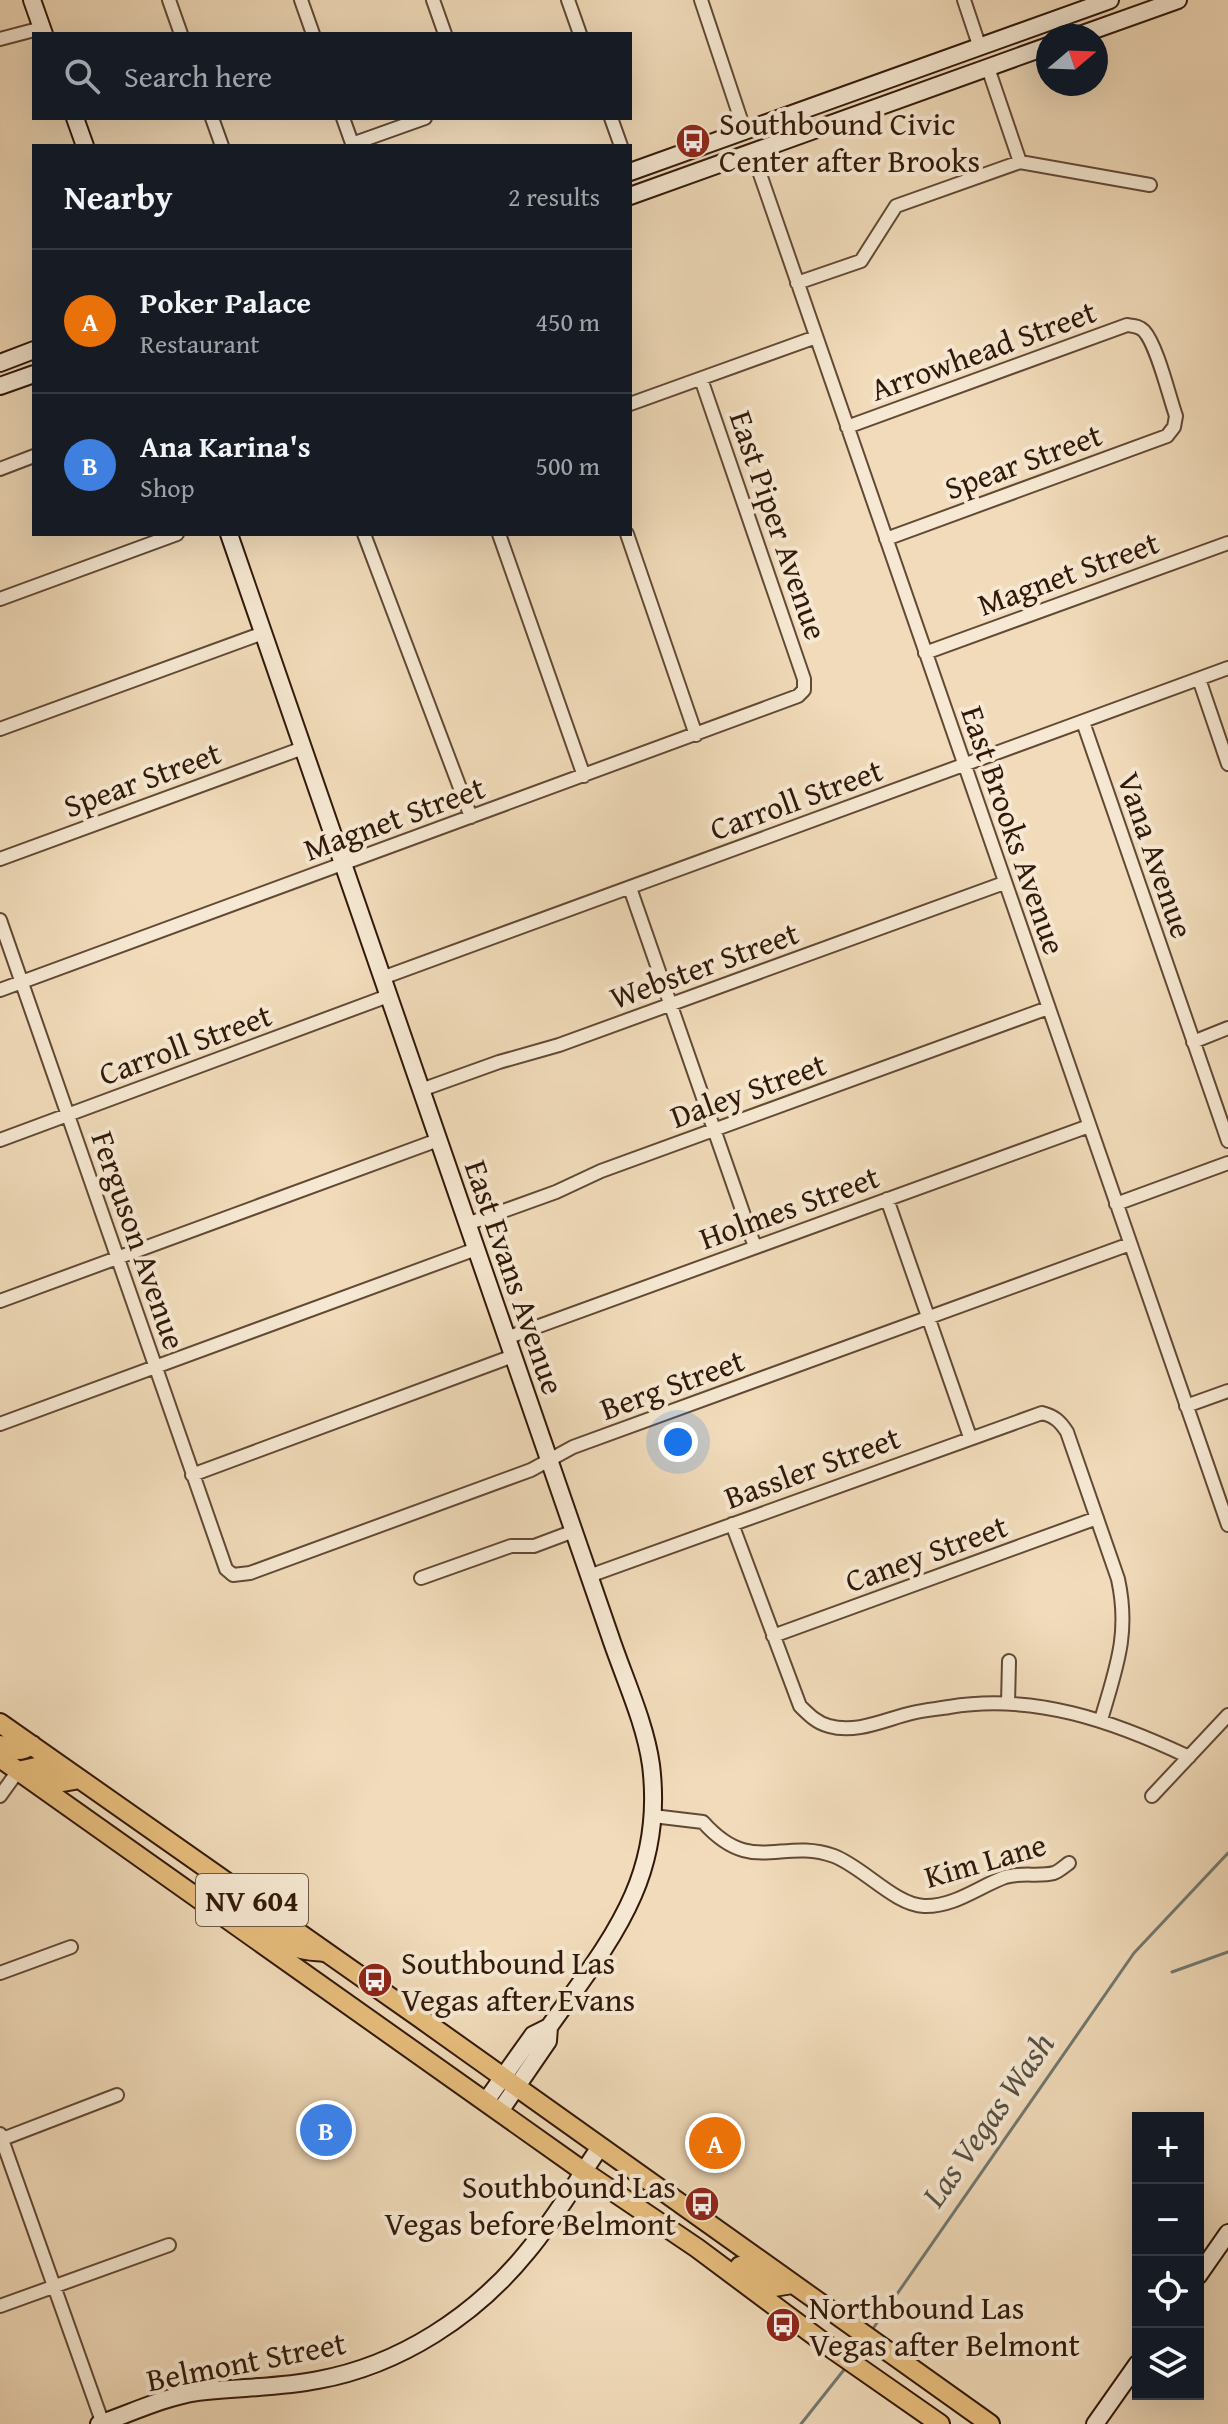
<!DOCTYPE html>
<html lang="en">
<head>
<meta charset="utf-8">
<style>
  body { margin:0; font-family:"Gentium Book Plus",serif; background:#242831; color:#f1f3f6 }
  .controls { position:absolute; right:24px; bottom:24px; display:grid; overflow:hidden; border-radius:0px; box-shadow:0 8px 32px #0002 }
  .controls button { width:72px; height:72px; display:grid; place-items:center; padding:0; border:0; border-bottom:2px solid #363941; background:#171b24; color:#f1f3f6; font:40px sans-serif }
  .compass { position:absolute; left:1036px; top:24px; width:72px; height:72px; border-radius:50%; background:#171b24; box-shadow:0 8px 32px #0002; rotate:71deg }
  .you { position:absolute; left:678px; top:1442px; width:28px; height:28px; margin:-20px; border:6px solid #fff; border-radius:50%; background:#1a73e8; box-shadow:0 0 0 12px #1a73e833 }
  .badge { display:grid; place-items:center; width:52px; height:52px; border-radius:50%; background:#c59692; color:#fff; font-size:26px; font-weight:700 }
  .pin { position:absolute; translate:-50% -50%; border:4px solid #fff; box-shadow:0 2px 8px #0006 }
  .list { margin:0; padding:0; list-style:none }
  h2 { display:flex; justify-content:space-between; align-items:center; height:104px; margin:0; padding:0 32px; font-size:34px }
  h2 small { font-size:26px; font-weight:400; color:#9ea1a6 }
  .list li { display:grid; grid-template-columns:52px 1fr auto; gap:24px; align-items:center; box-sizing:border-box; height:144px; padding:0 32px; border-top:2px solid #363941 }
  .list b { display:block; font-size:30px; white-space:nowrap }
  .list p { margin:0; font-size:26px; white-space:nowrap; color:#9ea1a6 }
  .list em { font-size:26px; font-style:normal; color:#9ea1a6 }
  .icon { flex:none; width:44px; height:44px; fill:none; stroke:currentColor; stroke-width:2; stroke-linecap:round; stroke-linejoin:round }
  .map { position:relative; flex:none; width:1228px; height:2424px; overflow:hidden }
  .search { position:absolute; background:#171b24; box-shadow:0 8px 32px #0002; left:32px; top:32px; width:600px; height:88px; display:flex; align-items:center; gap:20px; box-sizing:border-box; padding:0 28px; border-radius:0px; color:#9ea1a6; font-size:30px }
  .panel { position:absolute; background:#171b24; box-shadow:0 8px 32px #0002; left:32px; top:144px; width:600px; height:392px; border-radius:0px }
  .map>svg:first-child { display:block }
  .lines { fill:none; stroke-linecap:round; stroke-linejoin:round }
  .stream { stroke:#717971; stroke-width:3 }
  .street-casing { stroke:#614935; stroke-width:16 }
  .secondary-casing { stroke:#311809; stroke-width:20 }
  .primary-casing { stroke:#311809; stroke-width:22 }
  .street { stroke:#f6e8d2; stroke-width:12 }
  .secondary { stroke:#f6e8d2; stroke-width:16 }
  .primary { stroke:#e8be7d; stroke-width:18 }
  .labels { text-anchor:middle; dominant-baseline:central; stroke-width:8; stroke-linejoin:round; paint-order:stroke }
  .shield { fill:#f6e8d2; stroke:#6c5645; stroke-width:2 }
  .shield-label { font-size:30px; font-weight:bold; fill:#311809 }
  .poi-label { font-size:32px; fill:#311809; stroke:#f6e8d2; text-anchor:start }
  .street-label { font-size:32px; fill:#311809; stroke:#f6e8d2 }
  .water-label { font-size:34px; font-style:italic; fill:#565146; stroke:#f6e8d2 }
</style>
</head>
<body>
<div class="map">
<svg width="1228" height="2424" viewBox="0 0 1228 2424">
  <rect width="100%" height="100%" fill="#f1dbba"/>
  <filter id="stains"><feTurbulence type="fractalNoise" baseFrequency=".0025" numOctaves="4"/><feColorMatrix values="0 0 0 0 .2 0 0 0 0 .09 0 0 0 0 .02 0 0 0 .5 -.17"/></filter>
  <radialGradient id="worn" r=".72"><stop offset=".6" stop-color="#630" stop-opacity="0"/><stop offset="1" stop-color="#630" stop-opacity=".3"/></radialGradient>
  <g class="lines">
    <path class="stream" d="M1172 1972 1228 1952
      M872 2330 1134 1953 1228 1853
      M854 2356 863 2343
      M801 2424 847 2366"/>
    <g class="street-casing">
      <path id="street" d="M169 0 181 34
        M301 0 313 34
        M433 0 445 34
        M568 0 580 34
        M701 0 745 132
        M964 0 980 48
        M0 39 42 28
        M988 68 1020 162
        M212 118 222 146
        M343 118 353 146
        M611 118 621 146
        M352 144 425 118
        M752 151 1228 1525
        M797 283 861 261 896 206 1020 162 1150 185
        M630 404 816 337
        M847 427 1127 325C1134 326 1139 326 1144 331 1157 345 1169 396 1176 416L1174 427 1167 436 886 539
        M0 469 34 456
        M364 534 471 817
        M499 534 584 776
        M627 534 696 735
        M0 599 177 534
        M925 653 1228 543
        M1199 679 1228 764
        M1083 722 1228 1141
        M0 729 263 633
        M0 859 303 748
        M630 888 755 1247
        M0 920 226 1569 233 1575 250 1573 531 1470 573 1447 1130 1244
        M382 978 1228 668
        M0 990 798 696 804 690V679L701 379
        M1193 1042 1228 1028
        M421 1090 499 1062 559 1045 1004 883
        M0 1140 388 996
        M887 1199 970 1437
        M1116 1204 1228 1163
        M467 1224 556 1192 601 1171 1048 1008
        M0 1301 438 1140
        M506 1338 1089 1126
        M1186 1406 1228 1391
        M0 1424 476 1249
        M192 1475 513 1356
        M732 1524 800 1706C809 1715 817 1723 829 1726 857 1734 886 1719 912 1713 924 1710 937 1709 949 1707 1034 1693 1113 1721 1189 1757
        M589 1576 1042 1413C1054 1416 1060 1421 1067 1432L1118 1579C1130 1634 1116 1668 1101 1720
        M421 1578 511 1546H534L574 1531
        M773 1636 1097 1518
        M1008 1703 1009 1661
        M0 1796 18 1771
        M1152 1796 1228 1715
        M653 1816 703 1822C752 1877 781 1837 834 1856 863 1867 895 1905 924 1906 954 1907 978 1887 1005 1877 1021 1872 1040 1877 1054 1873 1058 1872 1065 1866 1069 1863
        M0 1973 71 1947
        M0 2134 103 2424
        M0 2140 117 2095
        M0 2306 169 2245"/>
    </g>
    <g class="secondary-casing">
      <path id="secondary" d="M32 0 44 34
        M1077 36 1178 0
        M75 118 85 146
        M630 172 1110 0
        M630 196 1048 46
        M0 363 34 350
        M0 386 34 374
        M229 534 610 1636C624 1678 645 1722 651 1765 665 1878 610 1941 549 2027L533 2035 486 2101
        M500 2111 548 2041 549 2027
        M1198 2276 1228 2233
        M99 2424C131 2413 164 2397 197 2392 238 2387 278 2388 318 2380 400 2365 475 2316 527 2252 554 2220 576 2182 600 2147
        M1095 2424 1138 2363"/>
    </g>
    <g class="primary-casing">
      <path id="primary" d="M0 1723 420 2018 990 2424
        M0 1745C13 1750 19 1753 32 1745
        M0 1758 583 2171 697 2248 831 2348 940 2424
        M18 1771 36 1767 63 1782 80 1779
        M253 1936C267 1920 283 1943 298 1948 306 1951 316 1951 324 1952
        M740 2266 774 2287 792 2284"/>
    </g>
    <use href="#street" class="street"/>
    <use href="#secondary" class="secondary"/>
    <use href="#primary" class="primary"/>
  </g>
  <defs>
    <g id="bus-disc" transform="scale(1.8)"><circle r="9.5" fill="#8f2418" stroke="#f6e8d2"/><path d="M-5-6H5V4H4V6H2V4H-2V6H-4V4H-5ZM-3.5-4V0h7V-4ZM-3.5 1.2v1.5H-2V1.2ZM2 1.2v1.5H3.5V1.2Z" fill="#fff"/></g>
  </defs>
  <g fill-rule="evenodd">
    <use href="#bus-disc" x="693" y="141"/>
    <use href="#bus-disc" x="375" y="1980"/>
    <use href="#bus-disc" x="702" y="2204"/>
    <use href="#bus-disc" x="783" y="2325"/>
  </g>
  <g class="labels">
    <rect class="shield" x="196" y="1874" width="112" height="52" rx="6"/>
    <g class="shield-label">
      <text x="252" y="1900">NV 604</text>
    </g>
    <g class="poi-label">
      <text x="719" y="123">Southbound Civic<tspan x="719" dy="37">Center after Brooks</tspan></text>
      <text x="401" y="1962">Southbound Las<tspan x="401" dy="37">Vegas after Evans</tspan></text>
      <text x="676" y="2186" text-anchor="end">Southbound Las<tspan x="676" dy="37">Vegas before Belmont</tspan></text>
      <text x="809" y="2307">Northbound Las<tspan x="809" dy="37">Vegas after Belmont</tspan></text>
    </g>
    <g class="street-label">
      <text transform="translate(983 350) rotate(-20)">Arrowhead Street</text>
      <text transform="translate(1023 461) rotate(-20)">Spear Street</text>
      <text transform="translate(779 525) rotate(71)">East Piper Avenue</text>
      <text transform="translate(1068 573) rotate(-20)">Magnet Street</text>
      <text transform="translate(142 779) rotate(-20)">Spear Street</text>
      <text transform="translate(796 799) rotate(-20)">Carroll Street</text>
      <text transform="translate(394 818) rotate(-20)">Magnet Street</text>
      <text transform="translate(1014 830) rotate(71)">East Brooks Avenue</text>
      <text transform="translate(1156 855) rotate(71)">Vana Avenue</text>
      <text transform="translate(704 965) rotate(-20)">Webster Street</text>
      <text transform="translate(185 1044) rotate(-20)">Carroll Street</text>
      <text transform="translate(748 1090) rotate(-20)">Daley Street</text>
      <text transform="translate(789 1207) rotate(-20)">Holmes Street</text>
      <text transform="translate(139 1240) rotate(71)">Ferguson Avenue</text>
      <text transform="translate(515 1277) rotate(71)">East Evans Avenue</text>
      <text transform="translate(672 1384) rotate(-20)">Berg Street</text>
      <text transform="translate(812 1467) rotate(-20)">Bassler Street</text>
      <text transform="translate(926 1553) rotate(-20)">Caney Street</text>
      <text transform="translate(985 1860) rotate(-16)">Kim Lane</text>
      <text transform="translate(246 2361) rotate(-11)">Belmont Street</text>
    </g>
    <g class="water-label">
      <text transform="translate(987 2119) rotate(-55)">Las Vegas Wash</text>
    </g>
  </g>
  <rect width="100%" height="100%" filter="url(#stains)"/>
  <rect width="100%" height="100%" fill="url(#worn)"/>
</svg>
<div class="controls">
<button>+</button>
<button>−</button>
<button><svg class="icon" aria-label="locate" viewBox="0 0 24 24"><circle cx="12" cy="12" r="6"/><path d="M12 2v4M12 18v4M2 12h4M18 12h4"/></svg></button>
<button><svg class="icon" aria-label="layers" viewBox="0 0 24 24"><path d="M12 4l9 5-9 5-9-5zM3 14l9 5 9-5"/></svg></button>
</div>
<svg class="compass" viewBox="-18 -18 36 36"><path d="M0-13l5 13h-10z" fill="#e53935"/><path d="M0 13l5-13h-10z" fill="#9ea1a6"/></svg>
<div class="you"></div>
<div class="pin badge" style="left:715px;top:2143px;background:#e8710a">A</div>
<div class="pin badge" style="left:326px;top:2130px;background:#3f7fe0">B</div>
<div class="search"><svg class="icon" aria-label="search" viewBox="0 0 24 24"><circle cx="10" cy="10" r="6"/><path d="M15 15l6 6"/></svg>Search here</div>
<section class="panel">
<h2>Nearby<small>2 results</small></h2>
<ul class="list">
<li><span class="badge" style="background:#e8710a">A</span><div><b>Poker Palace</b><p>Restaurant</p></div><em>450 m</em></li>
<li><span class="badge" style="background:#3f7fe0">B</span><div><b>Ana Karina's</b><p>Shop</p></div><em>500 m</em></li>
</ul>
</section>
</div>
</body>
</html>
